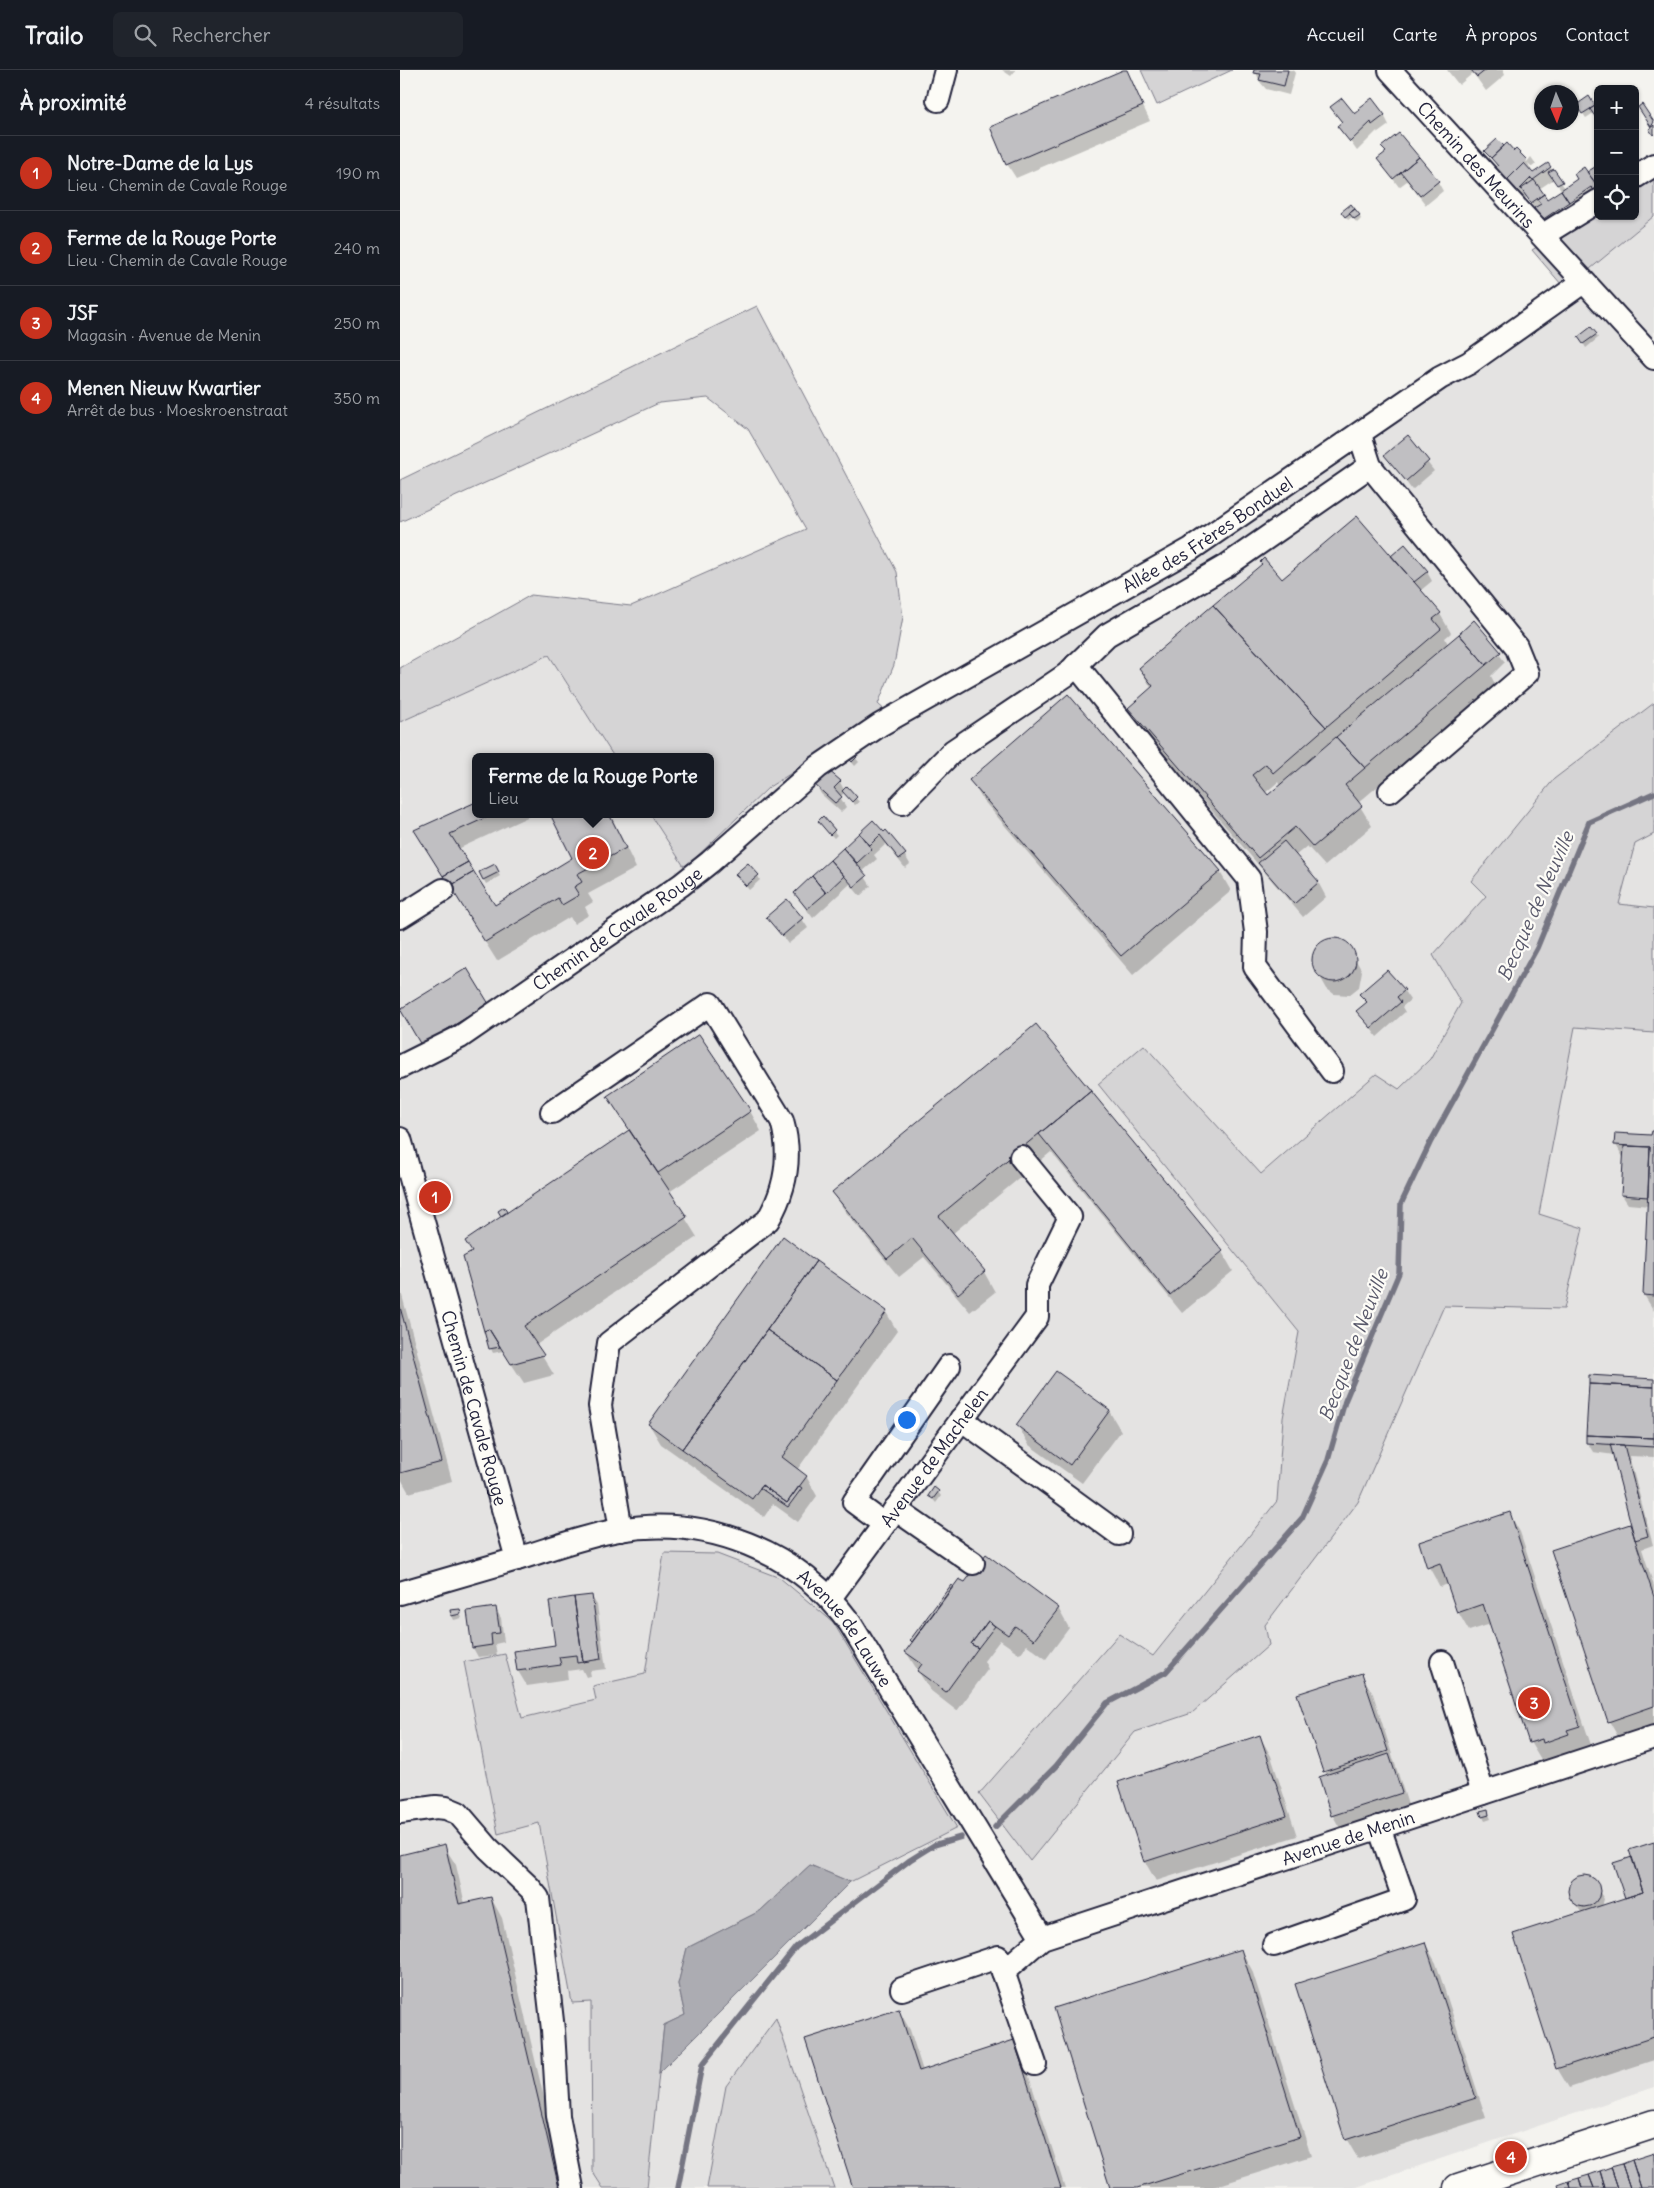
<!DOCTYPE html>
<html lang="fr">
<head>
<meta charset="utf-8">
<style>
  body { margin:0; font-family:Delius,sans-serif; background:#20242c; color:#f1f3f6 }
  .controls { position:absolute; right:15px; top:15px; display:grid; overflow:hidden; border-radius:8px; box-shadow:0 1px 4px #0004 }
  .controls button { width:45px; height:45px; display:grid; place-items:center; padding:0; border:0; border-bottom:1px solid #363941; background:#171b24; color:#f1f3f6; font:25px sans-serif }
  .compass { position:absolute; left:1134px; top:15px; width:45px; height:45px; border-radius:50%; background:#171b24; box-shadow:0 1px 4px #0004; rotate:178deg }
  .you { position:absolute; left:506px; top:1349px; width:18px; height:18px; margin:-12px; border:4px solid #fff; border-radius:50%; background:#1a73e8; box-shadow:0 0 0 8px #1a73e833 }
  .badge { display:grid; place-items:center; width:32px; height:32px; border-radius:50%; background:#c8321e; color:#fff; font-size:16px; font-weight:700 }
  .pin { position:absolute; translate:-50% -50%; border:2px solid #fff; box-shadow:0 1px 5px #0006 }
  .popup { position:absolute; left:72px; top:683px; width:242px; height:65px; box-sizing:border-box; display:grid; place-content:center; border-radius:8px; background:#171b24; filter:drop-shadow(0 1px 4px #0005); font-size:16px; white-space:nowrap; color:#9ea1a6 }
  .popup b { font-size:19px; color:#f1f3f6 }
  .popup::after { content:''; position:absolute; left:50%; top:100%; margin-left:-10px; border:10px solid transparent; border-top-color:#171b24 }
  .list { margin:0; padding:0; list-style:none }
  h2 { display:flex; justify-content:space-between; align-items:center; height:65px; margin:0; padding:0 20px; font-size:21px }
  h2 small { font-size:16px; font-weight:400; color:#9ea1a6 }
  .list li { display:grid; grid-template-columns:32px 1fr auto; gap:15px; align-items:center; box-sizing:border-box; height:75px; padding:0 20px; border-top:1px solid #363941 }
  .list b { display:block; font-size:19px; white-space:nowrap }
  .list p { margin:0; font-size:16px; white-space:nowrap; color:#9ea1a6 }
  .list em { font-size:16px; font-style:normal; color:#9ea1a6 }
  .icon { flex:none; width:28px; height:28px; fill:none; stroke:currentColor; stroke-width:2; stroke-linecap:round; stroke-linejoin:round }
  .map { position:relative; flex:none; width:1254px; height:2118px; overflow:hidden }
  header { display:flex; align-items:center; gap:30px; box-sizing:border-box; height:70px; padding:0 25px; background:#171b24; border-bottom:1px solid #363941 }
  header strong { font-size:24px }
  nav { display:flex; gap:28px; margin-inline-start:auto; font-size:18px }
  .search { width:350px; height:45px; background:#20242c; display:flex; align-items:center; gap:12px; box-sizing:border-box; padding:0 18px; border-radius:8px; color:#9ea1a6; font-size:19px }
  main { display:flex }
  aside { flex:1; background:#171b24 }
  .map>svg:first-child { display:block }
  .built { fill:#e4e3e2 }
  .green { fill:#d5d4d5; stroke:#7c7b88 }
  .water { fill:#acacb2; stroke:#757582 }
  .shadow { fill:#0003; fill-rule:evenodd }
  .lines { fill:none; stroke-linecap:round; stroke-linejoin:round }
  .stream { stroke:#757582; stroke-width:5.5 }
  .building { fill:#c0bfc2; stroke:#22223b }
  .minor-casing { stroke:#22223b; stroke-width:26 }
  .major-casing { stroke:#22223b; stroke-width:31 }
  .minor { stroke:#fdfcf7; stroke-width:22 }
  .major { stroke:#fdfcf7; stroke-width:28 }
  .labels { text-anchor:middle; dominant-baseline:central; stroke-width:4.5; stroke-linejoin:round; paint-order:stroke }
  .street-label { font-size:18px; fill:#22223b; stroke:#fdfcf7 }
  .water-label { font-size:19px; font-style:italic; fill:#59596b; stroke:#fdfcf7 }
</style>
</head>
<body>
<header>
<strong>Trailo</strong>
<div class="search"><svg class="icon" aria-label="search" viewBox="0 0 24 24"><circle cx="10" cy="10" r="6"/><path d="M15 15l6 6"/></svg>Rechercher</div>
<nav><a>Accueil</a><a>Carte</a><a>À propos</a><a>Contact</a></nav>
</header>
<main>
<aside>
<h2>À proximité<small>4 résultats</small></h2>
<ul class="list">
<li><span class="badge">1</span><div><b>Notre-Dame de la Lys</b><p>Lieu · Chemin de Cavale Rouge</p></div><em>190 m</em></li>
<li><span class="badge">2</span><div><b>Ferme de la Rouge Porte</b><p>Lieu · Chemin de Cavale Rouge</p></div><em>240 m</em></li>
<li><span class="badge">3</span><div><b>JSF</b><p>Magasin · Avenue de Menin</p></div><em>250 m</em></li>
<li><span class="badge">4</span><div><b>Menen Nieuw Kwartier</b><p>Arrêt de bus · Moeskroenstraat</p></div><em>350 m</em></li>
</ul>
</aside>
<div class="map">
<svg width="1254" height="2118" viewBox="0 0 1254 2118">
  <rect width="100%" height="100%" fill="#f4f3ef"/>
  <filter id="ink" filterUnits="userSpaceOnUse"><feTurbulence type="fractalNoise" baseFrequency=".02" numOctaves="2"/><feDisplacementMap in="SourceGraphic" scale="10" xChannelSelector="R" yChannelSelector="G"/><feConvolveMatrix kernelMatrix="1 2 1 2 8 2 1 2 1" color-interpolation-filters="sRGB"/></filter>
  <g filter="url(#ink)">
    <path class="built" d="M1254 146V2017L954 2118H0V652L149 585 214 687H76V744H250L285 798 369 717 488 643 790 471 1061 287 1161 214 1190 199Z"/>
    <path class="green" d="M741 0H832L757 35Z
      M1254 102V146L1190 199 1161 214 1132 180 1198 139V146H1235V114Z
      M357 236 497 502 503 547 494 595 478 634 488 643 369 717 285 798 250 744H310V687H214L149 585 0 652V598L131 525 231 536 406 459 348 359 308 328 259 333 0 452V410Z
      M1254 633V764L1235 774 1219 834 1254 838V963L1175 957 1139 1144 1183 1158 1164 1239 1044 1236 958 1432 865 1555 869 1575 792 1643 735 1662 630 1791 579 1724 719 1564 753 1586 877 1431 883 1348 899 1262 698 1014 744 975 861 1104 976 1004 999 1019 1030 989 1061 933 1033 885 1086 826 1071 811 1154 709Z
      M264 1483 317 1484 380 1508 433 1552 557 1758 450 1812 410 1795 360 1841 287 1878 278 1914 285 1945 264 1955 247 2118H203L192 2101 191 1932 172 1933 139 1753 98 1764 64 1592 105 1584 122 1648 196 1630 193 1616 245 1604Z
      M376 1948 434 2118H307L326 2016Z"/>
    <path class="water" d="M410 1795 450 1812 259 2003 264 1955 285 1945 278 1914 287 1878 360 1841Z"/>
    <path class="shadow" d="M602 0H616L611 6Z
      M726 0 750 51 616 108 607 94Z
      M855 0H893L895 3 889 25 866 19 860 12Z
      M1047 0H1103L1105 5 1086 21 1073 3 1059 15Z
      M1189 28 1198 40 1186 48 1178 36Z
      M932 38 955 46 984 45 989 55 978 63 977 61 957 81 939 56 942 53Z
      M1104 77 1114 82 1116 80 1127 92 1131 87 1136 94 1132 97 1128 93 1133 105 1148 94 1165 118 1198 97V126L1148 159 1127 127 1123 130 1103 108 1097 98 1095 92ZM1154 109 1162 121 1147 131 1139 119Z
      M983 78 1038 112 1043 121 1026 135 1007 111 999 117 979 90 986 83Z
      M943 142 959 145 961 149 957 153 952 147 948 150Z
      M1196 264 1198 268 1186 278 1182 271Z
      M1007 367 1034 401 1012 420 986 385Z
      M991 487 1027 502 1032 511 1020 521 1040 544 1051 563 1045 568 1048 574 1074 552 1105 592 1091 606 1096 616 958 733 972 756 925 796 907 776 895 786 918 812 926 827 903 847 740 657 729 638 752 619 740 599 882 511ZM878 712 880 716 868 726 865 723Z
      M453 685 459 692 455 696 449 689Z
      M571 710 820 802 831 821 733 905 582 729Z
      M440 712 444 720 447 718 459 732 455 735 444 723 440 727 446 737 441 742 421 724 416 714Z
      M76 744H134L58 779 94 837 173 788 151 744H210L236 798 188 824 193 832 185 837 189 845 174 854 170 847 97 891 24 775Z
      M422 748 437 765 434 768 422 755Z
      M473 752 504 784 510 794 505 798 486 774 474 785 477 789 462 802 471 816 460 826 450 814 413 848 395 824Z
      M94 796 100 806 86 814 80 803Z
      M336 804 358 806 360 810 349 820Z
      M368 847 402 849 408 858 388 874Z
      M928 870H938L946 873 962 901 959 917 949 925 934 924 927 919 914 896 913 889 916 880Z
      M1004 921 1010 930 1002 937 1005 942 977 967 958 941 967 934 961 924Z
      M88 935 31 989 10 954Z
      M636 956 822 1182 833 1201 782 1243 651 1082 552 1164 584 1202 595 1222 570 1242 524 1187 499 1207 445 1141 433 1122Z
      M209 1027 350 1041 361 1061 269 1122 297 1167 136 1275 154 1305 124 1313 103 1281 93 1283 91 1279 73 1183 103 1147 100 1141 104 1139 107 1144 230 1061Z
      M1254 1062V1241L1244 1225 1249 1136 1228 1134 1222 1125 1224 1089 1216 1075 1252 1066Z
      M38 1125 40 1129V1134H36L33 1130Z
      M383 1168 486 1242 497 1261 397 1400 406 1406 417 1426 398 1452 373 1434 364 1447 261 1374 249 1354Z
      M0 1218 52 1411 9 1423 0 1407Z
      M656 1303 709 1341 721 1361 682 1413 629 1375 618 1356Z
      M1254 1310V1387L1229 1386 1253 1475 1242 1479 1254 1516V1659L1220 1670 1209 1651 1229 1456 1234 1464 1214 1385 1193 1382 1187 1372Z
      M538 1422 541 1426 536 1433 530 1426Z
      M1109 1443 1120 1462 1191 1675 1178 1680 1179 1683 1155 1692 1153 1688 1142 1692 1130 1672 1091 1554 1069 1561 1058 1542 1048 1514 1040 1517 1029 1497Z
      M565 1514 658 1538 669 1558 646 1589 627 1575 620 1584 600 1570 584 1591 588 1599 557 1641 530 1620 506 1582Z
      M191 1526 197 1535 206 1599 190 1601 191 1606 186 1607 182 1599 167 1601 168 1610 127 1616 118 1601 116 1582 157 1576Z
      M95 1538 101 1548 104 1572 95 1574 97 1585 78 1587 73 1578Z
      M59 1540 62 1548 54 1550 52 1546Z
      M962 1605 973 1624 1009 1738 941 1760 933 1746 920 1708 927 1706 899 1625Z
      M860 1667 871 1686 897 1766 756 1811 745 1792Z
      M1087 1740 1091 1749 1085 1751 1083 1747Z
      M1254 1773V1990L1169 2018 1157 1998 1182 1843 1170 1827V1817L1180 1808 1193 1811 1204 1829 1202 1837 1226 1829 1233 1788Z
      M44 1776 56 1795 65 1834 91 1828 102 1848 165 2118H0V1786Z
      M1025 1873 1036 1893 1086 2048 958 2089 947 2070 896 1915Z
      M841 1880 852 1900 911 2086 810 2118H712Z
      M499 1940 510 1960 523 2001 613 1971 624 1991 665 2118H454Z"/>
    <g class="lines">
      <path class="stream" d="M595 1757 656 1696 707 1633 766 1602 902 1448 928 1390 945 1331 999 1203 1001 1134 1030 1073 1137 878 1189 752 1254 723
        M278 2118 302 1995 396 1877 510 1790 534 1775 561 1767"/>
    </g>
    <path class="building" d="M723 0H727L743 36 606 95 590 57Z
      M854 0H888L884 16 859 10 861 4 853 3Z
      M1071 0H1086L1077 7Z
      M1189 26 1195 36 1182 44 1176 35Z
      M942 28 955 44 960 40 959 38 972 28 985 45 972 55 971 52 950 72 937 56 942 52 930 37Z
      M1242 34 1254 52 1251 57 1238 37Z
      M1197 35 1198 36V51L1190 39Z
      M1254 55V64L1253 65 1249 59Z
      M999 63 1019 87 993 109 977 89 986 82 981 77Z
      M1097 69 1104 76 1091 88 1084 81Z
      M1107 73 1114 81 1116 79 1127 90 1107 110 1096 98 1098 96 1091 88Z
      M1019 87 1039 111 1020 126 1001 102Z
      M1124 93 1133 103 1148 93 1151 97 1133 110 1131 108 1117 122 1107 110Z
      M1198 95V116L1187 102Z
      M1184 97 1198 117 1194 120 1191 117 1169 132 1161 120 1177 109 1174 104Z
      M1154 99 1163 112 1157 115 1148 102Z
      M1134 110 1144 124 1131 133 1121 119Z
      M1161 120 1169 132 1142 150 1134 138 1141 134 1137 129 1144 124 1147 129Z
      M951 134 955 139 945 147 941 142Z
      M955 139 960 145 954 149 949 143Z
      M1191 257 1197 264 1183 274 1178 267Z
      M1008 365 1029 391 1006 411 984 385Z
      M957 446 1041 543 1033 549 1041 559 926 657 813 535 862 494 860 492 864 488 882 509Z
      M1005 474 1028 501 1014 512 991 486Z
      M813 535 926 657 873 703 866 694 852 705 868 725 936 667 965 698 945 715 962 736 913 777 895 757 858 788 728 638 753 616 739 598Z
      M1074 550 1101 582 1086 595 1059 564Z
      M1059 564 1086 595 965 698 936 667Z
      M668 624 821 801 721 886 569 710Z
      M453 683 457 687 452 692 448 688Z
      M428 700 441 711 434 718 442 727 435 733 414 714Z
      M447 716 457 727 452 732 442 721Z
      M76 732V744H94L50 764 68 792 43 806 14 760Z
      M150 744H209L226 778 177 804 182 812 174 817 179 825 162 835 158 828 85 872 50 816 74 802 95 835 172 788Z
      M423 746 435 760 430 765 418 751Z
      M473 750 484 762 486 760 506 784 499 789 480 765 469 776 459 763Z
      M459 763 472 779 457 793 443 778Z
      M884 771 919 812 894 834 858 793Z
      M443 778 467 806 454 817 430 790Z
      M430 790 444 806 426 823 412 806Z
      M68 792 74 802 50 816 43 806Z
      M348 793 359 805 346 816 335 804Z
      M95 794 99 802 83 810 79 802Z
      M412 806 426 823 407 839 394 823Z
      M387 829 403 848 382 866 366 847Z
      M912 890a22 22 0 1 1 44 0a22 22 0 1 1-44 0Z
      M67 898 89 934 21 975 0 939Z
      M987 900 1005 920 997 927 1001 932 971 958 956 941 967 932 959 924Z
      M636 954 691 1021 539 1146 585 1201 558 1224 512 1168 487 1189 432 1122Z
      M299 964 351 1041 258 1103 207 1026Z
      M691 1021 823 1181 770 1225 639 1064Z
      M229 1060 287 1147 124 1256 144 1285 111 1294 89 1259 84 1261 63 1187 72 1182 65 1171Z
      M1252 1061H1254V1226L1243 1225 1250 1077 1214 1075 1215 1063 1251 1065Z
      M1224 1076 1250 1077 1248 1127 1221 1125Z
      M32 1124H38V1130H32Z
      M104 1137 107 1142 101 1146 98 1141Z
      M383 1166 416 1191 282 1379 248 1354Z
      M416 1191 487 1241 437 1310 367 1260Z
      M0 1237 42 1392 0 1403Z
      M89 1259 100 1277 89 1279 84 1261Z
      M367 1260 437 1310 382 1387 407 1406 387 1433 362 1415 352 1429 282 1379Z
      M656 1301 710 1340 670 1395 616 1355Z
      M1189 1305 1254 1309V1317L1189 1314Z
      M1189 1314 1254 1317V1368L1186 1365Z
      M1186 1365 1254 1368V1377L1186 1373Z
      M1210 1374 1224 1375 1248 1466 1235 1470Z
      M362 1415 387 1433 399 1416 402 1418 388 1437 360 1418Z
      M534 1417 539 1421 533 1429 528 1426Z
      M1110 1442 1180 1656 1167 1660 1169 1664 1143 1673 1142 1669 1129 1673 1083 1534 1057 1543 1040 1493 1027 1498 1019 1472Z
      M1230 1454 1254 1527V1636L1208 1652 1151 1480Z
      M586 1484 659 1538 634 1570 615 1556 608 1565 588 1551 571 1574 578 1578 546 1622 517 1601 522 1594 505 1582 559 1509 565 1512Z
      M551 1515 553 1516 512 1572 510 1570Z
      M192 1525 201 1589 183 1592 174 1527Z
      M174 1527 183 1592 177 1593 176 1585 159 1587 161 1595 117 1601 114 1581 155 1575 149 1531Z
      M96 1537 100 1563 91 1564 92 1575 72 1578 67 1541Z
      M60 1539 61 1544 51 1546 50 1540Z
      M588 1551 595 1556 578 1578 571 1574Z
      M962 1603 988 1681 923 1702 897 1624Z
      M860 1665 887 1746 744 1792 718 1712Z
      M989 1684 1002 1723 931 1746 919 1707Z
      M1088 1739 1089 1745 1082 1747 1080 1741Z
      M1254 1772V1967L1156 1999 1113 1864 1243 1822 1229 1780Z
      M45 1774 59 1834 91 1827 159 2118H0V1785Z
      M1232 1787 1243 1822 1225 1828 1213 1793Z
      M1168 1821a16 16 0 1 1 32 0a16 16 0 1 1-32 0Z
      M1025 1872 1076 2028 945 2070 895 1914Z
      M841 1879 900 2067 737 2118H710L654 1938Z
      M499 1939 519 2001 614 1970 661 2118H453L405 1969Z
      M1254 2083V2118H1241L1232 2090Z
      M1232 2090 1241 2118H1230L1222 2094Z
      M1222 2094 1230 2118H1218L1211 2097Z
      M1211 2097 1218 2118H1205L1200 2101Z
      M1200 2101 1205 2118H1194L1189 2105Z
      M1189 2105 1194 2118H1182L1179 2108Z
      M1179 2108 1182 2118H1171L1169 2111Z
      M1169 2111 1171 2118H1159L1158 2115Z"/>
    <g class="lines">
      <g class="minor-casing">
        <g id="minor">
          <path id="s1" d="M990 0 1254 288"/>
          <path d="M538 30 546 0"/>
          <path d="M1235 107 1254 95"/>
          <path d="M1143 165 1198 131"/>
          <path d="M960 365 970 396 1116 576 1127 603 990 721"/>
          <path d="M676 595 849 809 856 862 855 897 932 1001"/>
          <path d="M502 733 553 681 666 605 707 565 826 496 970 396"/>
          <path d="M0 847 43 820"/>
          <path id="s2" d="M0 997 60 967 281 815 310 792 418 697 480 655 791 479 1040 308 1069 293 1183 212"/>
          <path d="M152 1042 310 934 382 1051C392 1086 386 1119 368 1150L209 1273 200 1336 221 1460"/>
          <path id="s3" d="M0 1069 117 1489 0 1523"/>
          <path d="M561 1349 719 1464"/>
          <path d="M495 1439 573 1493"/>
          <path d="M484 1454 454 1432 549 1296"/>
          <path id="s4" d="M117 1489C150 1479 184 1466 219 1460 307 1445 397 1481 450 1553L642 1868"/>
          <path id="s5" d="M430 1528 637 1247V1215L670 1147 621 1087"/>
          <path d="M1042 1592 1083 1723"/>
          <path d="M0 1742 36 1737 46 1738 58 1743 88 1778 130 1818 138 1828 153 1960 158 2046 172 2118"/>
          <path d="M874 1875 1004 1829 979 1757"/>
          <path id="s6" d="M603 1902 642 1868 1254 1667"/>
          <path d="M502 1919 598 1887 635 1994"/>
        </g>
      </g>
      <g class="major-casing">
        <path id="major" d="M1058 2118 1254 2054"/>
      </g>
      <use href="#minor" class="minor"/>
      <use href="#major" class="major"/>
    </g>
  </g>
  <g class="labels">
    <g class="street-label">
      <text stroke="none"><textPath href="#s1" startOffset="128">Chemin des Meurins</textPath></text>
      <text stroke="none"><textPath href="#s2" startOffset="970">Allée des Frères Bonduel</textPath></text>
      <text stroke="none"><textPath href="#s2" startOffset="258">Chemin de Cavale Rouge</textPath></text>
      <text stroke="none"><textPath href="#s3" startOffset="279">Chemin de Cavale Rouge</textPath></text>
      <text stroke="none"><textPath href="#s5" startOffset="175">Avenue de Machelen</textPath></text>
      <text stroke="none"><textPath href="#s4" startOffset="369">Avenue de Lauwe</textPath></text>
      <text stroke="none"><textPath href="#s6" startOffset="374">Avenue de Menin</textPath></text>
    </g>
    <g class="water-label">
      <text transform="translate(1135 836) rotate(-66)">Becque de Neuville</text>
      <text transform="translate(953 1275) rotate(-69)">Becque de Neuville</text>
    </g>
  </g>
</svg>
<div class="controls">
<button>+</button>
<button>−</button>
<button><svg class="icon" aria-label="locate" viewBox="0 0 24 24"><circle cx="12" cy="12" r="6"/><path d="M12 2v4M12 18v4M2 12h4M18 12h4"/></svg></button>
</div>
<svg class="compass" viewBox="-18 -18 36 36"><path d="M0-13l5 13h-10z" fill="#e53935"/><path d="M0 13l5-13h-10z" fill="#9ea1a6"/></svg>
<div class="you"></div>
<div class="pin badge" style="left:35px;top:1127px">1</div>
<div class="pin badge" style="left:193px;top:783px">2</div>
<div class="popup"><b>Ferme de la Rouge Porte</b>Lieu</div>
<div class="pin badge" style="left:1134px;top:1633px">3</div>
<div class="pin badge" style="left:1111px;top:2087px">4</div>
</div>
</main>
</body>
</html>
